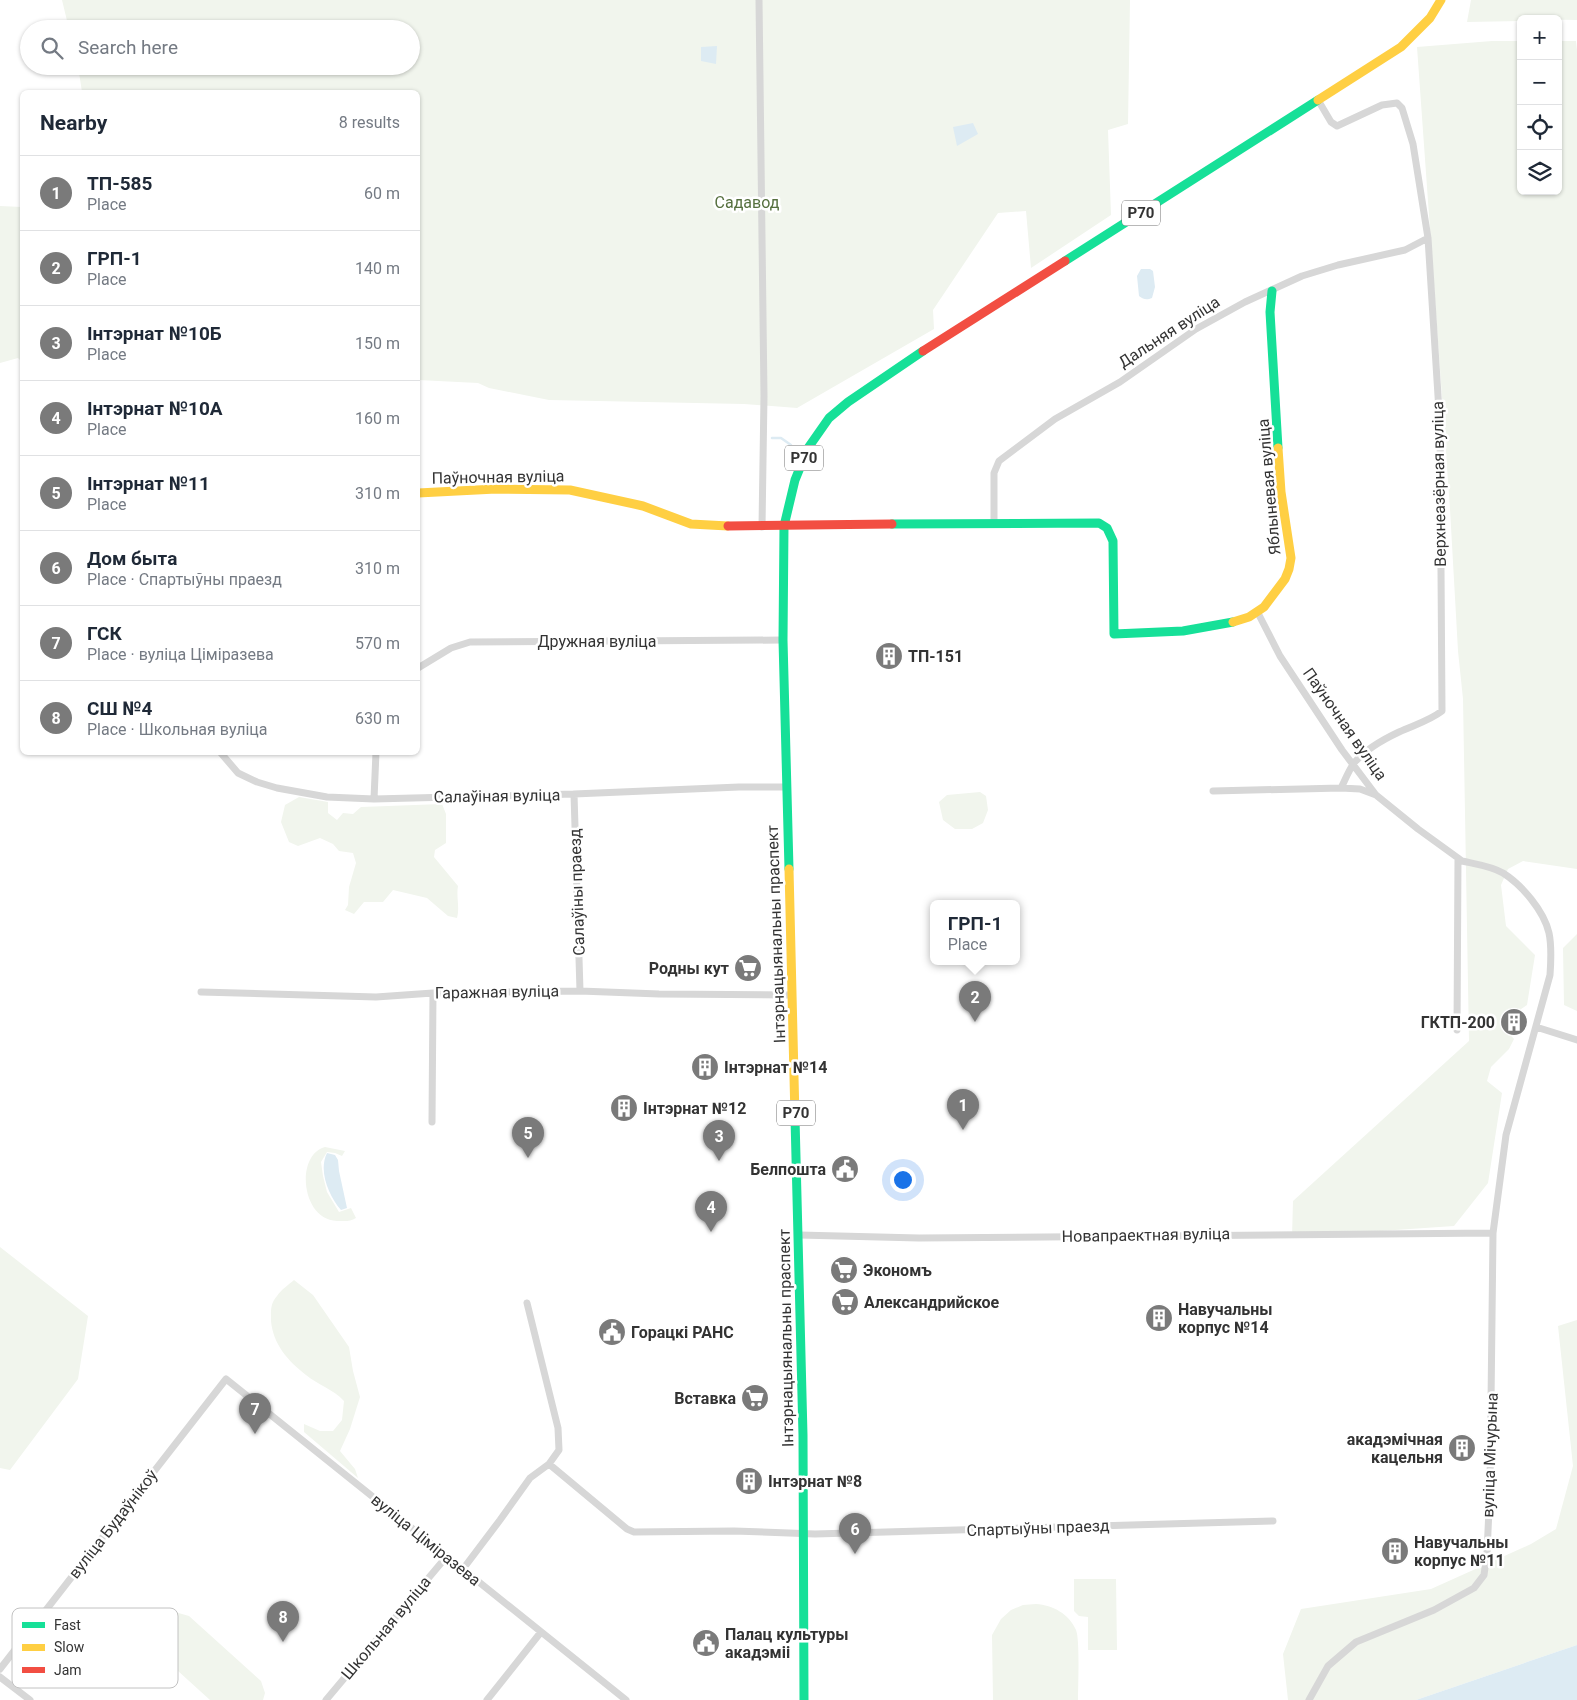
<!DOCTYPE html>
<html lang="en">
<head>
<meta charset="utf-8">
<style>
  body { margin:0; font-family:Roboto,sans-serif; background:#f2f2f3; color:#1f2937 }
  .controls { position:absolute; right:15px; top:15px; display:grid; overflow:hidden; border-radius:8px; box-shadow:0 1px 4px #0004 }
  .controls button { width:45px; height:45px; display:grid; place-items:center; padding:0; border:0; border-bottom:1px solid #e0e1e3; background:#fff; color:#1f2937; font:25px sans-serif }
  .you { position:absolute; left:902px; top:1179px; width:18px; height:18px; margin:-12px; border:4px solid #fff; border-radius:50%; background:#1a73e8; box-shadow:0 0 0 8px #1a73e833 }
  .badge { display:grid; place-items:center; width:32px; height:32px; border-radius:50%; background:#7a7a7a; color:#fff; font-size:16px; font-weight:700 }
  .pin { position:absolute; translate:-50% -41px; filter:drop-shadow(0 1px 2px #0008) }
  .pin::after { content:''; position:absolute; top:26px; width:18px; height:15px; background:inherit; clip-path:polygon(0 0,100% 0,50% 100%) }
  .popup { position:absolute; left:930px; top:900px; width:90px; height:65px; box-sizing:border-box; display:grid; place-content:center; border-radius:8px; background:#fff; filter:drop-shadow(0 1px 4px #0005); font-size:16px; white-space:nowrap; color:#747a83 }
  .popup b { font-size:19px; color:#1f2937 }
  .popup::after { content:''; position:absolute; left:50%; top:100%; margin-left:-10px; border:10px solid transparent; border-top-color:#fff }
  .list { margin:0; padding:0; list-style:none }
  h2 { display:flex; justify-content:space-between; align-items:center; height:65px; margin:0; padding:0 20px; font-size:21px }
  h2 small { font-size:16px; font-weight:400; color:#747a83 }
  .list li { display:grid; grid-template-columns:32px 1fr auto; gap:15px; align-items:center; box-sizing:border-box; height:75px; padding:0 20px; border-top:1px solid #e0e1e3 }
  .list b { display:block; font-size:19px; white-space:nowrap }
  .list p { margin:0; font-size:16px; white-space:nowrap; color:#747a83 }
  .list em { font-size:16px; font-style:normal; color:#747a83 }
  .icon { flex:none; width:28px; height:28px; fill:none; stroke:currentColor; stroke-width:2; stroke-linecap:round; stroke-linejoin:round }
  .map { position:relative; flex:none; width:1577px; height:1700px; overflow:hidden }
  .search { position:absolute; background:#fff; box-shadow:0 1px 4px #0004; left:20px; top:20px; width:400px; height:55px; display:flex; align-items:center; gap:12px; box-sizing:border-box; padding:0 18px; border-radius:28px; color:#747a83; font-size:19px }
  .panel { position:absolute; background:#fff; box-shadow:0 1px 4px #0004; left:20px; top:90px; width:400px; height:665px; border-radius:8px }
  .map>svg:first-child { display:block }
  .green { fill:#f1f5ed }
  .water { fill:#ddebf3 }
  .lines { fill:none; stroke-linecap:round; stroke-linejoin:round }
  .stream { stroke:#ddebf3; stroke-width:2.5 }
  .street { stroke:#d7d7d7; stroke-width:7 }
  .fast { stroke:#16e098; stroke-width:9 }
  .slow { stroke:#ffcf43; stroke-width:9 }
  .jam { stroke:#f24e42; stroke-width:9 }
  .labels { text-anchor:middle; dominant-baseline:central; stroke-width:5; stroke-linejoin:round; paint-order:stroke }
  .shield { fill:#fff; stroke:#707070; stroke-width:1 }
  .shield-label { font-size:15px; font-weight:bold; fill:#333 }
  .park-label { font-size:16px; fill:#56703f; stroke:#fff }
  .street-label { font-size:16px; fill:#333; stroke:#fff }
  .poi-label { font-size:16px; font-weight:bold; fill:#333; stroke:#fff; text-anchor:start }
  .key { fill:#fff; stroke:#c2c2c2; stroke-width:1 }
  .key-label { font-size:14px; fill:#333 }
</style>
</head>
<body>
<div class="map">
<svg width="1577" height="1700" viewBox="0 0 1577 1700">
  <rect width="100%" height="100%" fill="#fff"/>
  <path class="green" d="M62 0H1130L1128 124 1108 130 1111 215 1031 268 1026 211 998 213 933 310 934 329 797 408 744 404 549 400 489 388 478 383 418 380V92H82L78 66H411V29H69Z
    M1471 0H1577V20L1521 19V21L1467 22Z
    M1492 41H1521V191H1558V41H1576L1577 50V869L1523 861 1508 869 1501 885 1506 926 1535 955 1527 1005 1509 1017 1507 1031 1514 1039 1509 1049 1491 1067 1487 1081 1502 1093 1488 1183 1454 1226 1292 1237 1293 1201 1469 1041 1463 699 1458 651 1450 509 1417 47Z
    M0 206 22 207V362L18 358 0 363Z
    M980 792 986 796 988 810 983 823 972 829H955L943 820 939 802 947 795Z
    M299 797 328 802V813L337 820 343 813 353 814 361 807 442 804 446 814V843L435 850 434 857 458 886C456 897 460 907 457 918L448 916 427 898 393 890 383 902H364L354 914 345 910 348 905 349 887 356 863 353 853 339 851 333 844 320 838 298 846 289 842 281 822 285 805Z
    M1577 934V1011L1564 1005 1563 948Z
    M325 1147 345 1151 342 1156 335 1153 327 1152 321 1162 323 1176 327 1192 339 1212 351 1208 356 1218C350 1222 345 1221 337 1221 301 1220 295 1155 325 1147Z
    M0 1247 88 1316 78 1379 10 1470 0 1468Z
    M294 1280 313 1295 349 1347 353 1371 360 1397 350 1429 340 1451 355 1469 358 1478 304 1432V1424L320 1431H333L342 1420 344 1401C333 1389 318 1385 306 1375 288 1361 273 1344 271 1321 271 1311 270 1304 277 1296 281 1290 288 1285 294 1280Z
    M1577 1320V1645L1416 1700H1288L1283 1654 1301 1609 1431 1589 1531 1544 1556 1529 1573 1466 1558 1326Z
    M1074 1579H1116L1117 1650H1088V1617L1079 1616 1074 1611Z
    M1036 1604C1053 1605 1069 1614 1076 1630 1080 1639 1078 1687 1078 1700H993L992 1635 1001 1619 1011 1610 1023 1605Z
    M175 1612 189 1616 261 1681 265 1693 263 1700H210L156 1651 153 1645 151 1637 164 1617Z"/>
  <path class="water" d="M717 46 716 64 701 61V47Z
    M973 123 978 134 957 146 953 127Z
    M1141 269H1150L1153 271 1155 287 1152 298C1147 300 1144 300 1139 296L1137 276Z
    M327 1153 335 1155 338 1160 339 1171 347 1208 341 1210C329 1196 318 1171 327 1153Z
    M1577 1645V1700H1416Z"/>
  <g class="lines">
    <path class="stream" d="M772 438H781L791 445"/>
    <path class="street" d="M759 0 764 396 762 527
      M994 523V473L999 461 1055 419 1120 382 1196 329 1245 302 1302 276 1338 265 1405 250 1428 238
      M1258 613 1280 656 1342 750 1376 795 1418 829 1458 858 1457 1030
      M418 668 451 648 470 642 783 640
      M220 752 238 773 257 782 277 788 327 797 374 799 574 794 739 787H787
      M1341 788 1360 789 1376 795
      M1213 791 1341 788C1345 780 1349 770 1354 763 1365 750 1384 739 1399 732 1414 725 1429 721 1442 711L1440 427 1428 238 1413 144 1402 108 1397 103 1382 105 1337 126 1331 122 1318 100
      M574 794 580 991
      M374 799 376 752
      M201 992 376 997 433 993 580 991 659 994 792 995
      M1536 1027 1577 1040
      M432 1122 433 993
      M799 1235 919 1238 1493 1233
      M549 1464 627 1529 634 1532 734 1531 815 1534 1273 1521
      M463 1569 500 1520 530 1478 549 1464 559 1450 558 1428 527 1303
      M0 1669 226 1379 626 1700
      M0 1677 30 1700
      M326 1700 447 1556
      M487 1700 541 1632
      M1309 1700 1328 1666 1356 1642 1434 1610 1474 1588 1484 1575 1487 1553 1490 1487 1493 1233 1506 1135 1550 975C1551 961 1552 947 1549 933 1544 911 1522 885 1503 873 1491 866 1475 864 1462 861L1458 858"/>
    <path class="fast" d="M1065 261 1318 100
      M1272 291 1270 312 1278 448
      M892 524 1099 523 1107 528 1113 541 1114 634 1183 631 1233 622
      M789 869 783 640 784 526 795 480 808 448 829 418 848 402 923 351
      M795 1118 803 1435 804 1700"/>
    <path class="slow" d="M1318 100 1401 47 1430 18 1441 0
      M418 493 496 489 570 490 643 506 691 524 728 526
      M1233 622 1249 617 1264 607 1285 579 1289 569 1291 558 1281 492 1278 448
      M789 869 795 1118"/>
    <path class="jam" d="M923 351 1065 261
      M728 526 892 524"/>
  </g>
  <defs>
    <g id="building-disc" transform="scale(1.4375)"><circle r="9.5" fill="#7a7a7a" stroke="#fff"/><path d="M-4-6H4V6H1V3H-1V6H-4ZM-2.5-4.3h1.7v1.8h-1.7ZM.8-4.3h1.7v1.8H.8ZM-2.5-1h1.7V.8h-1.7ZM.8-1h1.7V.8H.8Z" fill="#fff"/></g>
    <g id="supermarket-disc" transform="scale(1.4375)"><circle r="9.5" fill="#7a7a7a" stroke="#fff"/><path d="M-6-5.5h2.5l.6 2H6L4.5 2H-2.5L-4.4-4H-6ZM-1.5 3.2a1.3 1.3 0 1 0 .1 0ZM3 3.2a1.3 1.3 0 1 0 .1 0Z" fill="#fff"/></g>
    <g id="civic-disc" transform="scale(1.4375)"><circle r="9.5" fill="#7a7a7a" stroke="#fff"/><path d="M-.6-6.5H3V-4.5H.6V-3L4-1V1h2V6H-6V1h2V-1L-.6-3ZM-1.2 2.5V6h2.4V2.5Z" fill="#fff"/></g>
  </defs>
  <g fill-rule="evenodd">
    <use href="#building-disc" x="889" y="656"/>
    <use href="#supermarket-disc" x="748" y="968"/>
    <use href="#building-disc" x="1514" y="1022"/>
    <use href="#building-disc" x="705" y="1067"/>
    <use href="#building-disc" x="624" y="1108"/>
    <use href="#civic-disc" x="845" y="1169"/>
    <use href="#supermarket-disc" x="844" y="1270"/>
    <use href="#supermarket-disc" x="845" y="1302"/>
    <use href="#building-disc" x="1159" y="1318"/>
    <use href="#civic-disc" x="612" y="1332"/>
    <use href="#supermarket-disc" x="755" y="1398"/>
    <use href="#building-disc" x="1462" y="1448"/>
    <use href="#building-disc" x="749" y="1481"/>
    <use href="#building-disc" x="1395" y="1551"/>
    <use href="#civic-disc" x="706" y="1643"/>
  </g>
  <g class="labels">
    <g class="shield">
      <rect x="1122" y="200.5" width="38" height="25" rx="4"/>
      <rect x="785" y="445.5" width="38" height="25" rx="4"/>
      <rect x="777" y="1100.5" width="38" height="25" rx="4"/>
    </g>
    <g class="shield-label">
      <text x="1141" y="213">Р70</text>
      <text x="804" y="458">Р70</text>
      <text x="796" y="1113">Р70</text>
    </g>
    <g class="park-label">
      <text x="747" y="202">Садавод</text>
    </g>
    <g class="street-label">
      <text transform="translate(1169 332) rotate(-33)">Дальняя вуліца</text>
      <text transform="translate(498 477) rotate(-1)">Паўночная вуліца</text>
      <text transform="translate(1439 484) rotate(-91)">Верхнеазёрная вуліца</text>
      <text transform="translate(1269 487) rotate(-95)">Яблыневая вуліца</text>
      <text x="597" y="641">Дружная вуліца</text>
      <text transform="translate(1345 724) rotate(55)">Паўночная вуліца</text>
      <text transform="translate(497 796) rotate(-1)">Салаўіная вуліца</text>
      <text transform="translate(577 892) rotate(-92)">Салаўіны праезд</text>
      <text transform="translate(776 934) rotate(-92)">Інтэрнацыянальны праспект</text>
      <text transform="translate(497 992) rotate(-1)">Гаражная вуліца</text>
      <text transform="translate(1146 1235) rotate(-1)">Новапраектная вуліца</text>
      <text transform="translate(786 1338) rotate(-91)">Інтэрнацыянальны праспект</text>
      <text transform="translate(1490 1455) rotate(-88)">вуліца Мічурына</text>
      <text transform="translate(113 1524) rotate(-52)">вуліца Будаўнікоў</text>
      <text transform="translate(1038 1528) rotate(-2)">Спартыўны праезд</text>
      <text transform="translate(426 1540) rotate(39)">вуліца Ціміразева</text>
      <text transform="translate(386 1628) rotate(-50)">Школьная вуліца</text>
    </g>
    <g class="poi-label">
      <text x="908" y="656">ТП-151</text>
      <text x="729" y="968" text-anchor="end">Родны кут</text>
      <text x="1495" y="1022" text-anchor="end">ГКТП-200</text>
      <text x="724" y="1067">Інтэрнат №14</text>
      <text x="643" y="1108">Інтэрнат №12</text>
      <text x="826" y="1169" text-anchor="end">Белпошта</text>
      <text x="863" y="1270">Экономъ</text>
      <text x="864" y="1302">Александрийское</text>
      <text x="1178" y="1309">Навучальны<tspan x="1178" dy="18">корпус №14</tspan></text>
      <text x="631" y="1332">Горацкі РАНС</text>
      <text x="736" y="1398" text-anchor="end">Вставка</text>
      <text x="1443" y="1439" text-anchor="end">акадэмічная<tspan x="1443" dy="18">кацельня</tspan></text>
      <text x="768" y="1481">Інтэрнат №8</text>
      <text x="1414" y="1542">Навучальны<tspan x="1414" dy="18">корпус №11</tspan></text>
      <text x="725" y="1634">Палац культуры<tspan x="725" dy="18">акадэміі</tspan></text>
    </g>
  </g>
  <rect x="12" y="1608" width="166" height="80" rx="8" class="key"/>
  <rect x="22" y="1622" width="23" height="6" fill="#16e098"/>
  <rect x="22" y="1644" width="23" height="7" fill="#ffcf43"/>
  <rect x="22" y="1667" width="23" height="6" fill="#f24e42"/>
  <g class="key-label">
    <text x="54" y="1630">Fast</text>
    <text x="54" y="1652">Slow</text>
    <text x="54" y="1675">Jam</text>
  </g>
</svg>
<div class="controls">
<button>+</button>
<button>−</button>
<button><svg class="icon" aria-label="locate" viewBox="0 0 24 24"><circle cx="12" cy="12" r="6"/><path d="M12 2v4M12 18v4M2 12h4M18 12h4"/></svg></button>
<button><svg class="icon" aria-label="layers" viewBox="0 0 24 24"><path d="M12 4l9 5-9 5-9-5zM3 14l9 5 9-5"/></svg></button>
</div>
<div class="you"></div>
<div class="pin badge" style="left:963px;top:1130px">1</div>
<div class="pin badge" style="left:975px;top:1022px">2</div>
<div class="popup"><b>ГРП-1</b>Place</div>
<div class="pin badge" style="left:719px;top:1161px">3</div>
<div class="pin badge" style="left:711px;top:1232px">4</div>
<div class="pin badge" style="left:528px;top:1158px">5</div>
<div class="pin badge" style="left:855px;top:1554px">6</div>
<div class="pin badge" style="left:255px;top:1434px">7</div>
<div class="pin badge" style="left:283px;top:1642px">8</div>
<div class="search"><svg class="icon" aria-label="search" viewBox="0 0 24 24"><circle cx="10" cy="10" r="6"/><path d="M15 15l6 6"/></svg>Search here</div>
<section class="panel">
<h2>Nearby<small>8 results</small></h2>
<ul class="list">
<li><span class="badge">1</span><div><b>ТП-585</b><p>Place</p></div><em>60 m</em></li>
<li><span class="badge">2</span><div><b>ГРП-1</b><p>Place</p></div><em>140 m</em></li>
<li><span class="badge">3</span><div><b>Інтэрнат №10Б</b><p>Place</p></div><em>150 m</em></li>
<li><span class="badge">4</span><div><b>Інтэрнат №10А</b><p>Place</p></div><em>160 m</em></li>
<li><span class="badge">5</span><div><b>Інтэрнат №11</b><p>Place</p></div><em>310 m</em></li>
<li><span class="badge">6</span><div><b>Дом быта</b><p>Place · Спартыўны праезд</p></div><em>310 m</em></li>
<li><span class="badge">7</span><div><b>ГСК</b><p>Place · вуліца Ціміразева</p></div><em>570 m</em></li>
<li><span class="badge">8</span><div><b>СШ №4</b><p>Place · Школьная вуліца</p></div><em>630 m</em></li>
</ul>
</section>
</div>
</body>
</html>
